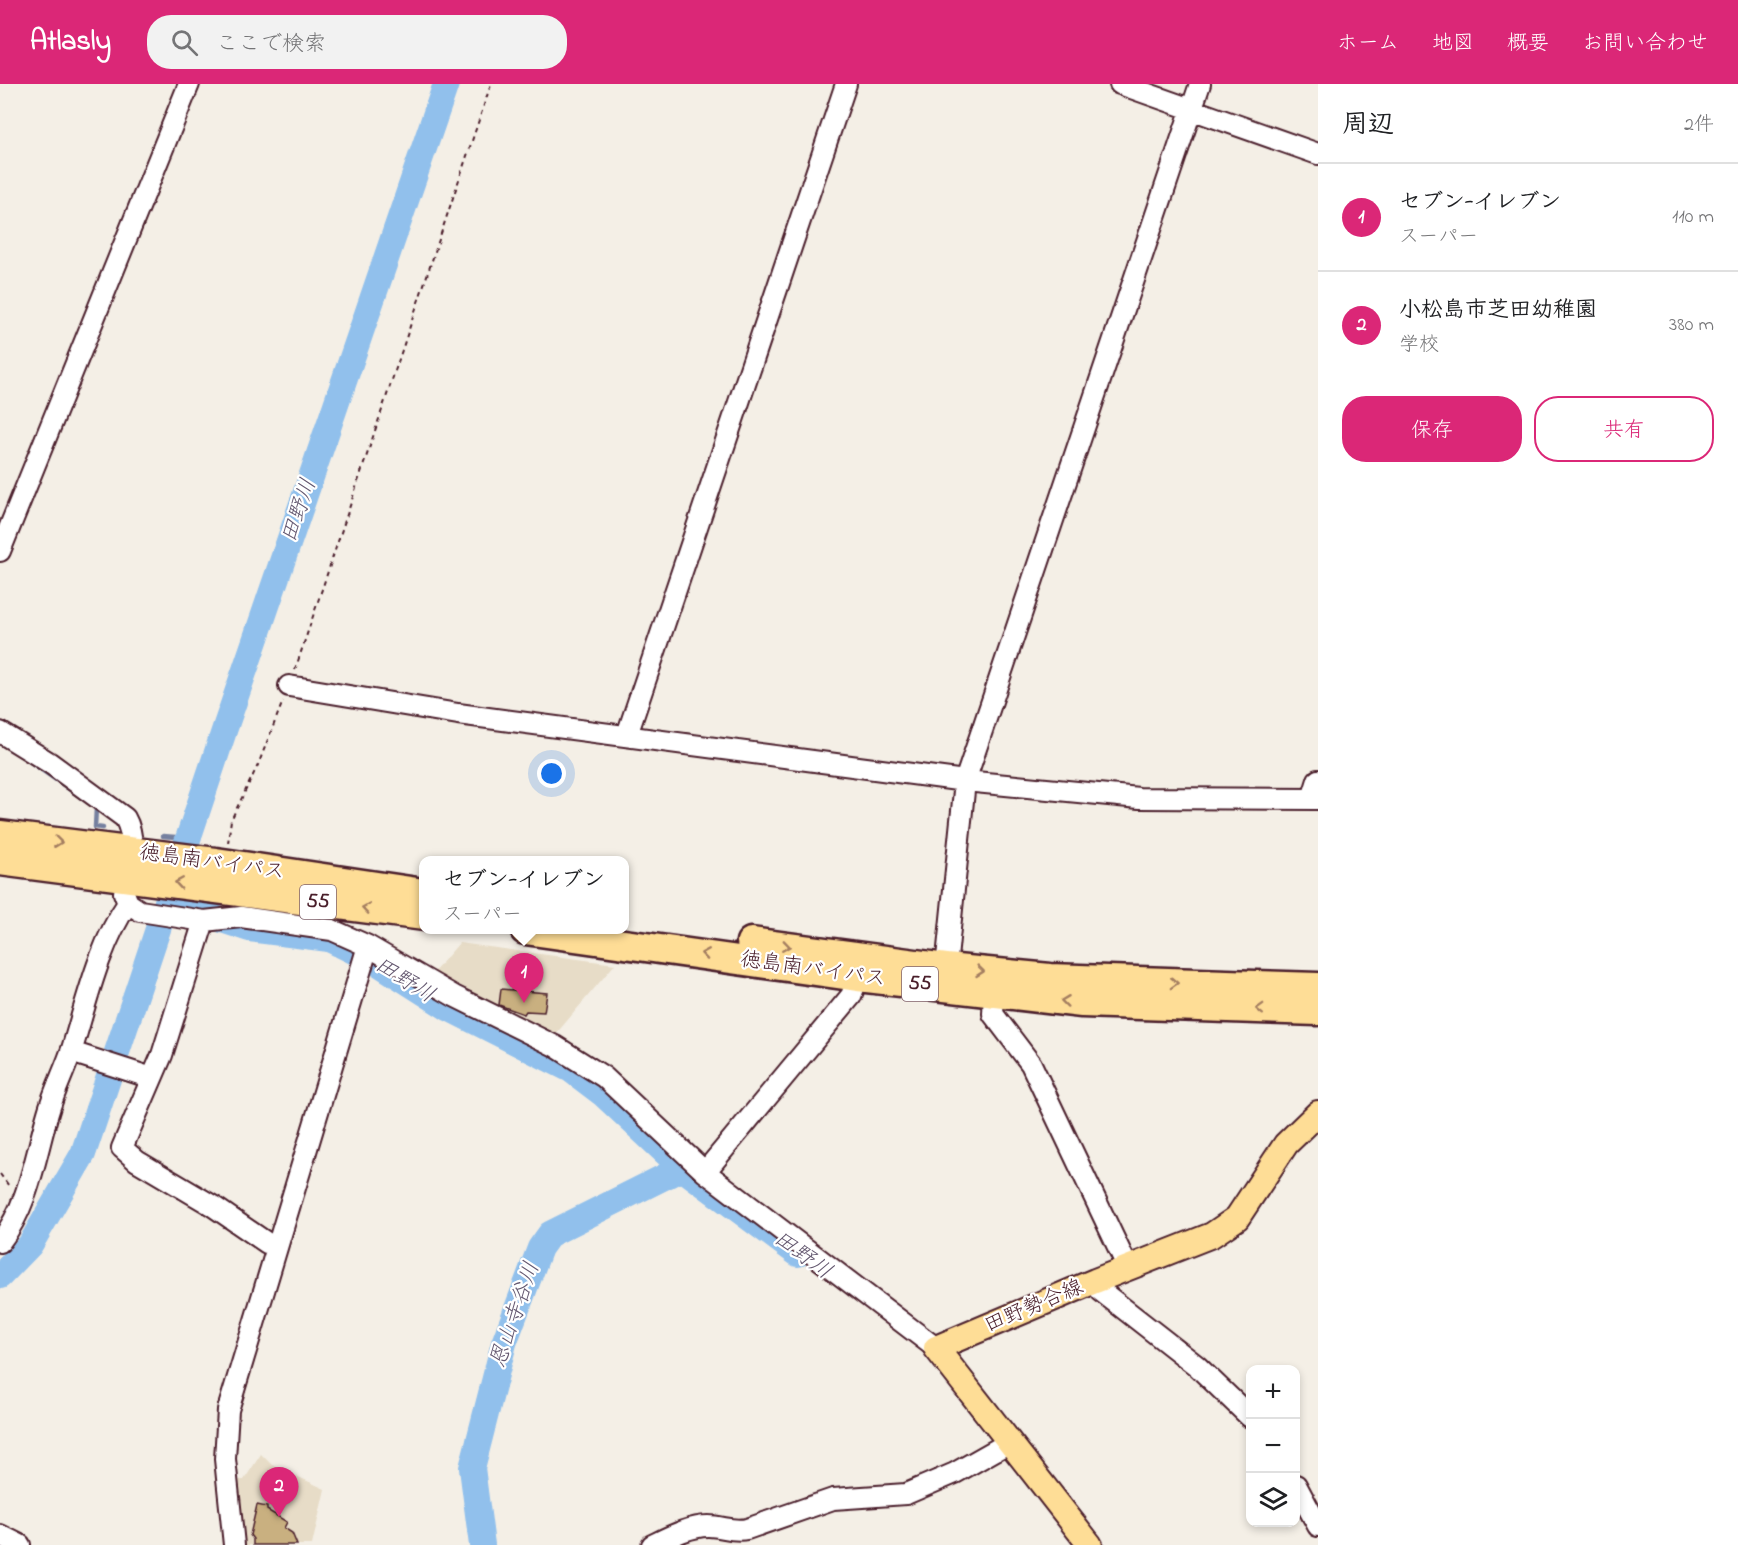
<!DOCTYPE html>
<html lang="ja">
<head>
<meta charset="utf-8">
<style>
  body { margin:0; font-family:"Indie Flower","Klee One",sans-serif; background:#f2f2f2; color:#202124 }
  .controls { position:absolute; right:18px; bottom:18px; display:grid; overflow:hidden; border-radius:12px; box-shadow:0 3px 9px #0003 }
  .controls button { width:54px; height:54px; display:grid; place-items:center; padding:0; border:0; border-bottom:2px solid #e0e0e0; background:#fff; color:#202124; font:30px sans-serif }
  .you { position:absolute; left:552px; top:690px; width:21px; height:21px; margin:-15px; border:4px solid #fff; border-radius:50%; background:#1a73e8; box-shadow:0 0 0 9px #1a73e833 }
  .badge { display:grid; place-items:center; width:39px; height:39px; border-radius:50%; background:#db2777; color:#fff; font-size:20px; font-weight:700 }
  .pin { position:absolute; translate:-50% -50px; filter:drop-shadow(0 2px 3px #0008) }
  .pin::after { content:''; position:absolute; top:32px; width:21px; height:18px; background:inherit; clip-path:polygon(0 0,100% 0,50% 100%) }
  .popup { position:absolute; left:419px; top:772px; width:210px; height:78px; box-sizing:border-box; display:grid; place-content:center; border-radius:12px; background:#fff; filter:drop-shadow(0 2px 4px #0005); font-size:20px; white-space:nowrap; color:#757577 }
  .popup b { font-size:22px; color:#202124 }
  .popup::after { content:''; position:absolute; left:50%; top:100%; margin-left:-12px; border:12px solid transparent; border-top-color:#fff }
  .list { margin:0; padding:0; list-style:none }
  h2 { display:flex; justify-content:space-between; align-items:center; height:78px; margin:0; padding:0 24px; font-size:26px }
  h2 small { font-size:20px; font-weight:400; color:#757577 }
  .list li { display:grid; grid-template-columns:39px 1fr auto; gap:18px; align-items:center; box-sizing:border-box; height:108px; padding:0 24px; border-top:2px solid #e0e0e0 }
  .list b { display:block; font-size:22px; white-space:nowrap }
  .list p { margin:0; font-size:20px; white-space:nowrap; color:#757577 }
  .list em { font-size:20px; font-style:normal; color:#757577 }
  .actions { display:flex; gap:12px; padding:18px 24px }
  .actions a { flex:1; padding:14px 0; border:2px solid #db2777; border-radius:24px; text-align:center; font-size:21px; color:#db2777 }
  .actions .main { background:#db2777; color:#fff }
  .icon { flex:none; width:33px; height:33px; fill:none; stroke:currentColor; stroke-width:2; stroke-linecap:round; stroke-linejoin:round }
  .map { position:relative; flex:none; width:1318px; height:1461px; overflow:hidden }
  header { display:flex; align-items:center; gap:36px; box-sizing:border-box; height:84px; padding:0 30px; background:#db2777; color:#fff }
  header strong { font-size:28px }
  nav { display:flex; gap:33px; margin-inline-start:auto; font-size:21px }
  .search { width:420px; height:54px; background:#f2f2f2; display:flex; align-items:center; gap:15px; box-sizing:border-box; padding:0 21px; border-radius:24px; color:#757577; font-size:22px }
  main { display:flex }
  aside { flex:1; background:#fff }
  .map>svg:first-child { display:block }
  .built { fill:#e7dcc7 }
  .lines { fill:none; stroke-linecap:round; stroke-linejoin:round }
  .stream { stroke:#75809f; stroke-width:4.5 }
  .river { stroke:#91c0ec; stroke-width:26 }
  .building { fill:#c9b080; stroke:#4a1f2b; stroke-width:1.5 }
  .minor-casing { stroke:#4a1f2b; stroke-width:24 }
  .major-casing { stroke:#4a1f2b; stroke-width:28 }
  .highway-casing { stroke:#4a1f2b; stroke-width:33 }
  .path { stroke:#4a1f2b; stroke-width:2; stroke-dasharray:4.5 4.5; stroke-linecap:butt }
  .minor { stroke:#fff; stroke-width:20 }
  .major { stroke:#fedd96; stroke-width:24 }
  .highway { stroke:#fedd96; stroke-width:28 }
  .oneway { stroke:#a47e60 }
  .labels { text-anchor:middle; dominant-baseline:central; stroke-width:4.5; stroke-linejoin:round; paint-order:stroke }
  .shield { fill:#fff; stroke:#80626b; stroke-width:1.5 }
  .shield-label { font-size:20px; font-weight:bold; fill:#4a1f2b }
  .street-label { font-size:21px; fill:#4a1f2b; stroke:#fff }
  .water-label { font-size:22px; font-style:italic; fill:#63576f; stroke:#fff }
</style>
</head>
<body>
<header>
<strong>Atlasly</strong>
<div class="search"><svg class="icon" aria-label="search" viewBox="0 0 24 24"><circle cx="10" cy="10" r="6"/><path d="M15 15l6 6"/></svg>ここで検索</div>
<nav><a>ホーム</a><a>地図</a><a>概要</a><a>お問い合わせ</a></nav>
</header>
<main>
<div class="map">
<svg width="1318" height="1461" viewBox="0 0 1318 1461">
  <rect width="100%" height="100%" fill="#f4efe6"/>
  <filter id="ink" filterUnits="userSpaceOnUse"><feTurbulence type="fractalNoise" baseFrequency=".0167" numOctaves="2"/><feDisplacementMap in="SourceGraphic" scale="12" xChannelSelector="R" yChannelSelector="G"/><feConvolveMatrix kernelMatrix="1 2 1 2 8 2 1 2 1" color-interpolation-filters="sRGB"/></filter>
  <g filter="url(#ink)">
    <path class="built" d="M459 859 615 880 555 951 434 888Z
      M261 1370 272 1381 325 1405 312 1461H242L235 1396H244Z"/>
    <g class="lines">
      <path class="stream" d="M30 678 96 724 95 743 103 744
        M163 752 188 754"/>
      <path class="river" d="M167 818 249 845 329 855 378 879 450 925 571 986 604 1011 682 1084 798 1170
        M0 1192 30 1161 83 1070 225 644 446 0
        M482 1461 472 1384 504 1259 540 1164 550 1150 682 1084"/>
    </g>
    <path class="building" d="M501 905 547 909 544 928 526 927 524 930 499 921Z
      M257 1421 267 1423V1426L287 1438 284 1444 292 1449 297 1461H253V1455L250 1451Z"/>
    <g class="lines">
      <g class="minor-casing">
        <path id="minor" d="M1120 0 1318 70
          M0 467 189 0
          M289 602 458 630 965 697 1139 714 1318 715
          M0 648 50 679 125 734C138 757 129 784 124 809L128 819 140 827 204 837 241 833 332 846 368 862 454 912 555 962 604 993 705 1088 936 1264
          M627 651 846 0
          M1312 715 1318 696
          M204 837 162 971 122 1064 137 1077 213 1122 267 1159 276 1160
          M946 884 965 697 1200 0
          M994 909 993 930 1031 980 1128 1184
          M71 968 152 994
          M705 1088 851 912 858 893
          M0 1158C29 1121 35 1073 48 1029 54 1007 65 986 72 965 87 916 99 861 128 819
          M1095 1197 1101 1207 1197 1282 1250 1333
          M1296 1401 1318 1442
          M0 1451 20 1461
          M234 1461 225 1375 228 1326 368 862
          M652 1461C669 1453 690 1442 708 1442 723 1442 731 1448 747 1445L833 1415 906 1410 955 1389 1008 1359"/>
      </g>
      <g class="major-casing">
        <path id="major" d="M1090 1461 936 1264 1095 1197 1212 1151 1237 1134 1286 1060 1318 1029"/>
      </g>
      <g class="highway-casing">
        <path id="highway" d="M0 751 216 778 424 809
          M0 777 424 832
          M525 846 858 893 1082 919 1318 927
          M751 858 946 884 1050 894 1318 903"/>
      </g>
      <path class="path" d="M295 586 491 0
        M228 759 231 736 258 681 283 617
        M0 1090 9 1102"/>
      <use href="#minor" class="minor"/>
      <use href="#major" class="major"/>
      <use href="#highway" class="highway"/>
    </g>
    <defs><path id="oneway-chevron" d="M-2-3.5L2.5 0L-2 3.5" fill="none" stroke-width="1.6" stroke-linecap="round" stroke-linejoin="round" transform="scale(1.5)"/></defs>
    <g class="oneway">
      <use href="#oneway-chevron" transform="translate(58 758) rotate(7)"/>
      <use href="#oneway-chevron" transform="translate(179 799) rotate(-171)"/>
      <use href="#oneway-chevron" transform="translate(366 824) rotate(-172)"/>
      <use href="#oneway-chevron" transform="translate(786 862) rotate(8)"/>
      <use href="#oneway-chevron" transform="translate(705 870) rotate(-171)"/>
      <use href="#oneway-chevron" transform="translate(980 887) rotate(6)"/>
      <use href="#oneway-chevron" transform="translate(1174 899) rotate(2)"/>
      <use href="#oneway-chevron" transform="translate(1065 917) rotate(-173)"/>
      <use href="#oneway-chevron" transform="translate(1260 925) rotate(-178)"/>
    </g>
  </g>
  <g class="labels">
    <g class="shield">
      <rect x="300" y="801" width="36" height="34" rx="4.5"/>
      <rect x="902" y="883" width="36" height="34" rx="4.5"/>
    </g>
    <g class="shield-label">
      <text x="318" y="818">55</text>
      <text x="920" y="900">55</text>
    </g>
    <g class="street-label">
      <text transform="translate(212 779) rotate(8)">徳島南バイパス</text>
      <text transform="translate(813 886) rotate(8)">徳島南バイパス</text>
      <text transform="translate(1034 1223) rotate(-23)">田野勢合線</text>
    </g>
    <g class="water-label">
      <text transform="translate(300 427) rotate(-71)">田野川</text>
      <text transform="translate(404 897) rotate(32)">田野川</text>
      <text transform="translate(802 1172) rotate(36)">田野川</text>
      <text transform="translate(516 1231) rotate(-71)">恩山寺谷川</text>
    </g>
  </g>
</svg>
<div class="controls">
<button>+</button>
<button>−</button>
<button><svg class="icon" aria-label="layers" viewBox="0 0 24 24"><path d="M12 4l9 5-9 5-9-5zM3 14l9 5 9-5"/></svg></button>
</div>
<div class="you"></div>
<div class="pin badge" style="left:524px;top:919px">1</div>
<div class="popup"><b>セブン-イレブン</b>スーパー</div>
<div class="pin badge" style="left:279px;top:1433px">2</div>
</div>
<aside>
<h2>周辺<small>2件</small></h2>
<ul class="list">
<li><span class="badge">1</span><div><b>セブン-イレブン</b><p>スーパー</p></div><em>110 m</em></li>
<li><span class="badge">2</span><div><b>小松島市芝田幼稚園</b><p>学校</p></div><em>380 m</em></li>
</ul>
<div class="actions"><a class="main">保存</a><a>共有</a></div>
</aside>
</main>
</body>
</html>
